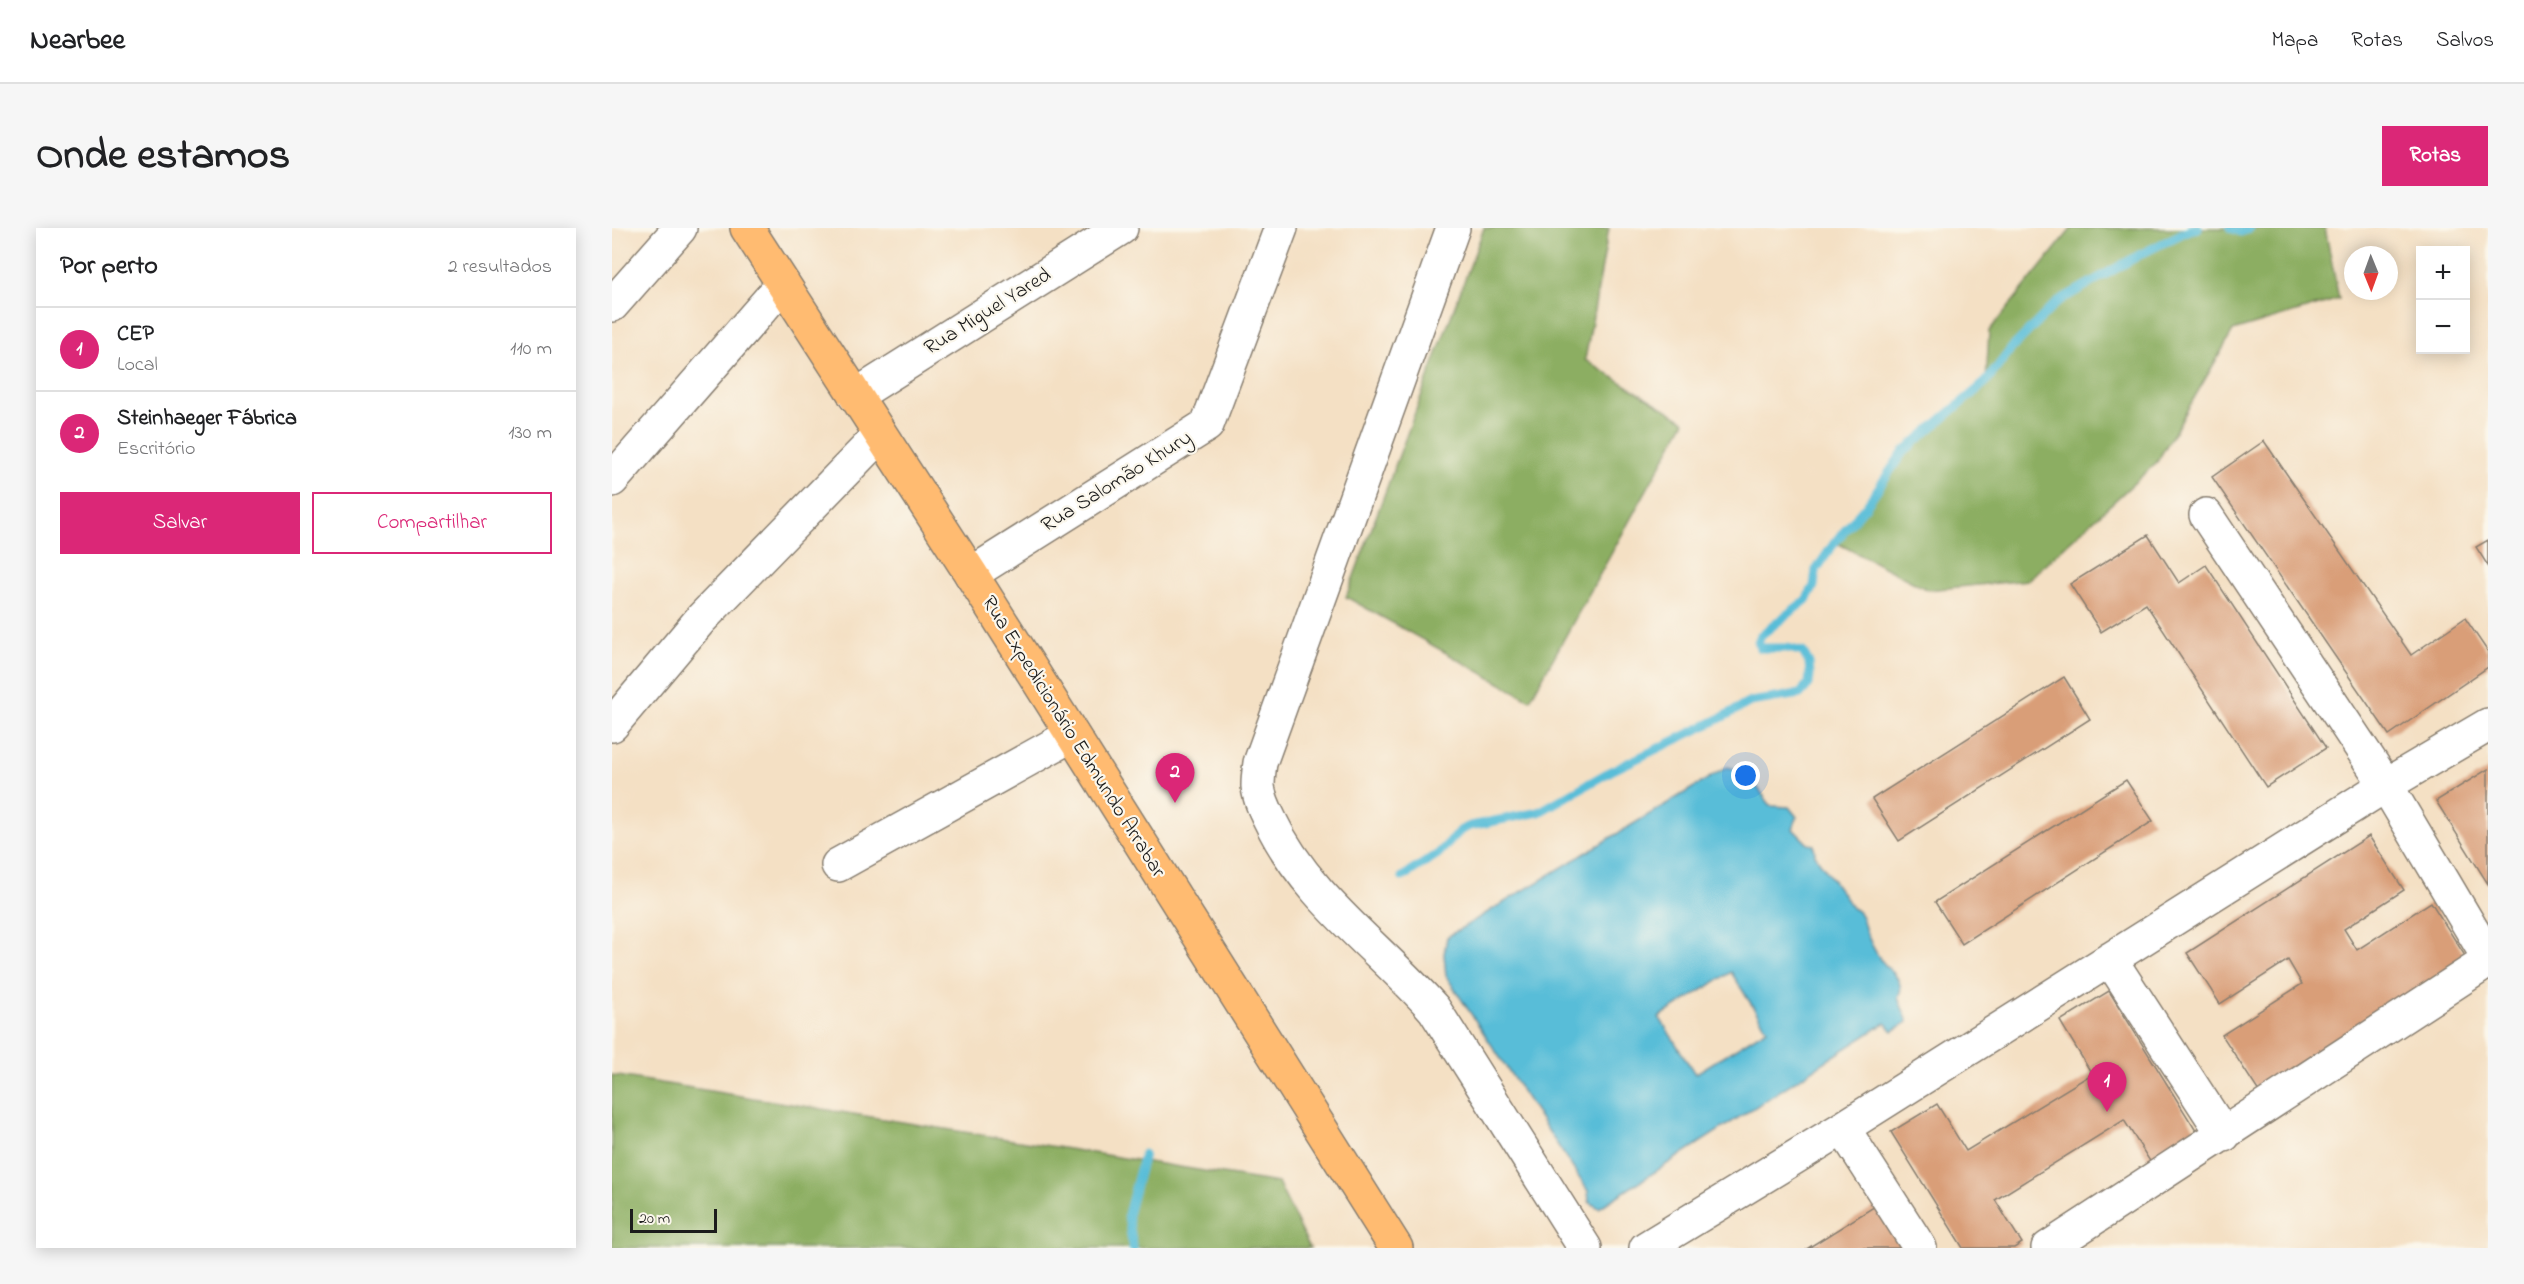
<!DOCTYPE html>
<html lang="pt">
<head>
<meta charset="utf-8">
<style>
  body { margin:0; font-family:"Indie Flower",sans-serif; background:#f6f6f6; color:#202124 }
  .controls { position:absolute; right:18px; top:18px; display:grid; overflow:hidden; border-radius:0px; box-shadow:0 3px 15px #0003 }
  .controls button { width:54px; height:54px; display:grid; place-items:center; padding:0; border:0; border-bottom:2px solid #e0e0e0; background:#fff; color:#202124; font:30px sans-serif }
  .compass { position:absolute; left:1732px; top:18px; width:54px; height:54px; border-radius:50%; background:#fff; box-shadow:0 3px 15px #0003; rotate:179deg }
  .scale { position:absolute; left:18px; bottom:15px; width:87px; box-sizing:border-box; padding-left:6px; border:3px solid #1c1c1c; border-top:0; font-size:16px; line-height:21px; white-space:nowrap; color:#1c1c1c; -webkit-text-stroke:4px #fbf7ec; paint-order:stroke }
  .you { position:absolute; left:1134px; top:548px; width:21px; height:21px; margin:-15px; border:4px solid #fff; border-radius:50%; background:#1a73e8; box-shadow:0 0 0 9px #1a73e833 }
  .badge { display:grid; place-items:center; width:39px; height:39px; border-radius:50%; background:#db2777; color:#fff; font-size:20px; font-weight:700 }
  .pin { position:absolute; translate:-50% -50px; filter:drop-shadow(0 2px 3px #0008) }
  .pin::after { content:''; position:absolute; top:32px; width:21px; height:18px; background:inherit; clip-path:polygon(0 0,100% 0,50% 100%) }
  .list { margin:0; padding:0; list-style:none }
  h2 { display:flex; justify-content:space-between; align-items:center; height:78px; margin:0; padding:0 24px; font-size:26px }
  h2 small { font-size:20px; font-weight:400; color:#757577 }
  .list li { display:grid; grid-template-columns:39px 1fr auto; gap:18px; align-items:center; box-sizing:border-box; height:84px; padding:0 24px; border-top:2px solid #e0e0e0 }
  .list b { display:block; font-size:22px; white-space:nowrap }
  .list p { margin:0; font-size:20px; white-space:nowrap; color:#757577 }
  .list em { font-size:20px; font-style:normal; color:#757577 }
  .actions { display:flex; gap:12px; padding:18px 24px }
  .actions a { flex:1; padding:14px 0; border:2px solid #db2777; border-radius:0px; text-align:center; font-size:21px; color:#db2777 }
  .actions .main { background:#db2777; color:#fff }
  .map { position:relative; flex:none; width:1876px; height:1020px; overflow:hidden; border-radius:0px }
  header { display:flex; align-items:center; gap:36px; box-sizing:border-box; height:84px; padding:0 30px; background:#fff; border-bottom:2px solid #e0e0e0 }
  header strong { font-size:28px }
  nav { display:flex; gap:33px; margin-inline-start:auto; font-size:21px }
  .intro { display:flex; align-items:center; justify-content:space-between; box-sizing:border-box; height:144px; padding:0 36px }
  h1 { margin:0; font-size:42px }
  .button { padding:15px 27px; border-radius:0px; background:#db2777; color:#fff; font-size:21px; font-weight:700 }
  main { display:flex; gap:36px; padding:0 36px }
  aside { flex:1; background:#fff; border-radius:0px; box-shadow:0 3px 15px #0003 }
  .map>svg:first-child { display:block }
  .forest { fill:#8cae62; stroke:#54653f; stroke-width:1.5 }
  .water { fill:#59bdd8; stroke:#3a6c7a; stroke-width:1.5; fill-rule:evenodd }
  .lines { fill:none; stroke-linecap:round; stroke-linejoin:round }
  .stream { stroke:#59bdd8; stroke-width:9 }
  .building { fill:#d99e78 }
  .minor-casing { stroke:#887e70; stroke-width:36 }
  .highway-casing { stroke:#887e70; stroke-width:36 }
  .minor { stroke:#fff; stroke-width:33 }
  .highway { stroke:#ffbb71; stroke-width:33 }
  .labels { text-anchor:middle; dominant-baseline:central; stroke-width:4.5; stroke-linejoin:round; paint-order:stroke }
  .street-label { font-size:21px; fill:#1c1c1c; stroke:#fbf7ec }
</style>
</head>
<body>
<header>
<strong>Nearbee</strong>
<nav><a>Mapa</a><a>Rotas</a><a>Salvos</a></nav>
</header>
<div class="intro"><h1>Onde estamos</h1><a class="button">Rotas</a></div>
<main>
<aside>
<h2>Por perto<small>2 resultados</small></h2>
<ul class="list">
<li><span class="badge">1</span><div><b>CEP</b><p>Local</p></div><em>110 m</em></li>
<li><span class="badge">2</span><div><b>Steinhaeger Fábrica</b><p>Escritório</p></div><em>130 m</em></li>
</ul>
<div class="actions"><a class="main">Salvar</a><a>Compartilhar</a></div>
</aside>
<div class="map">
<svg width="1876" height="1020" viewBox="0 0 1876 1020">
  <rect width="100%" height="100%" fill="#fbf7ec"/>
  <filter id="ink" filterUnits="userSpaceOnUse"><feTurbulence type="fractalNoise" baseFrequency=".0167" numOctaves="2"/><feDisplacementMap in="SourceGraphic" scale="12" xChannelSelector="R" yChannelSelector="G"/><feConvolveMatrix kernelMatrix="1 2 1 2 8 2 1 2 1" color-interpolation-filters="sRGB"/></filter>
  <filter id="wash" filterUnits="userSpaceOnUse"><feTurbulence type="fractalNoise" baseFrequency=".008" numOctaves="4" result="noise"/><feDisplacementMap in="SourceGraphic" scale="24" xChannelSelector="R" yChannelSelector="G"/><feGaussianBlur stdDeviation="1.35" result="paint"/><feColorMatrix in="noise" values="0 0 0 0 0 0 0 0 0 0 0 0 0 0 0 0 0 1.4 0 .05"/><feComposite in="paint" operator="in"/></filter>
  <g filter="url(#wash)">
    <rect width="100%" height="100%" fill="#f4e0c4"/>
    <path class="forest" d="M872 0H997L973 132 1073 193 918 472 734 369Z
      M1460 0H1713L1727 71 1621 103 1545 234 1416 352 1316 362 1223 314 1254 278 1291 224 1374 154 1377 103Z
      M0 847 666 955 698 1020H0Z"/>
    <path class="water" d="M1115 539 1134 544 1159 578 1177 579 1185 589 1181 601 1196 616 1202 617 1203 627 1240 680C1253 685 1250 695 1255 706 1259 716 1267 731 1275 739 1280 744 1286 748 1288 757 1290 762 1288 765 1286 770L1296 794 1281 803 1273 795 987 980 977 974 976 963 834 748 832 726 835 709ZM1119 744 1155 801 1083 846 1047 789Z"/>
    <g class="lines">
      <path class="stream" d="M1619 0 1629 4 1638 0
        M790 649 826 626 849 602 858 598 927 584 999 543 1111 489 1138 474 1188 466 1197 456 1198 446 1197 435 1191 424 1176 420H1148L1146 414 1149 407 1194 372 1202 358 1204 342 1223 314 1254 278 1291 224 1374 154 1399 121 1445 74 1529 26 1577 2 1586 0
        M521 1020 516 987 532 926"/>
    </g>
    <g id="blocks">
      <path class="building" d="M1652 213 1799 427 1853 390 1876 424V439L1777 507 1600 249Z
        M1536 307 1567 355 1594 337 1714 520 1654 559 1534 376 1489 404 1458 356Z
        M1876 312V338L1864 319Z
        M1452 449 1478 491 1287 613 1260 571Z
        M1876 541V656L1824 573Z
        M1514 552 1541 593 1350 716 1323 674Z
        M1757 608 1792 662 1732 701 1745 722 1819 674 1855 731 1647 864 1610 807 1690 756 1676 732 1608 776 1575 725Z
        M1497 763 1586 906 1539 935 1512 892 1383 972 1410 1015 1402 1020H1351L1279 904 1325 876 1354 923 1480 846 1448 793Z
        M1268 975 1296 1020H1196Z"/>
    </g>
  </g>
  <g filter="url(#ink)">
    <use href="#blocks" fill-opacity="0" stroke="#887e70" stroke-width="1.5"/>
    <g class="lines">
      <g class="minor-casing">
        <path id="minor" d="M841 0 648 535C647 542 646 551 646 558 647 570 653 582 658 592 694 669 767 719 822 781L973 1020
          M0 77 68 0
          M243 168 509 0
          M0 252 171 56
          M1594 287 1774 557 1876 729
          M359 346 595 197 669 0
          M0 497 89 391 268 207
          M226 637 460 507
          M1498 731 1612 907
          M1231 900 1308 1020
          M1034 1020 1231 900 1774 557 1876 497
          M1436 1020 1876 733"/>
      </g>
      <g class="highway-casing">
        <path id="highway" d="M135 0 359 346 784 1020"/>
      </g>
      <use href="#minor" class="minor"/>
      <use href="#highway" class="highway"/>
    </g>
  </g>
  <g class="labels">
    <g class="street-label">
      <text transform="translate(376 84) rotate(-32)">Rua Miguel Yared</text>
      <text transform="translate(505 254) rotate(-32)">Rua Salomão Khury</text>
      <text transform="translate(461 509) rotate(58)">Rua Expedicionário Edmundo Arrabar</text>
    </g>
  </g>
</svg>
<div class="controls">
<button>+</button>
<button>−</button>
</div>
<svg class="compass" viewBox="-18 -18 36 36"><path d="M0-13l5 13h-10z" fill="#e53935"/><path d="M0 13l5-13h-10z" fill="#757577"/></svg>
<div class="scale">20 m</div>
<div class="you"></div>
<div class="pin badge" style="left:1495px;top:884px">1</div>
<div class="pin badge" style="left:563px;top:575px">2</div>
</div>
</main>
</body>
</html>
